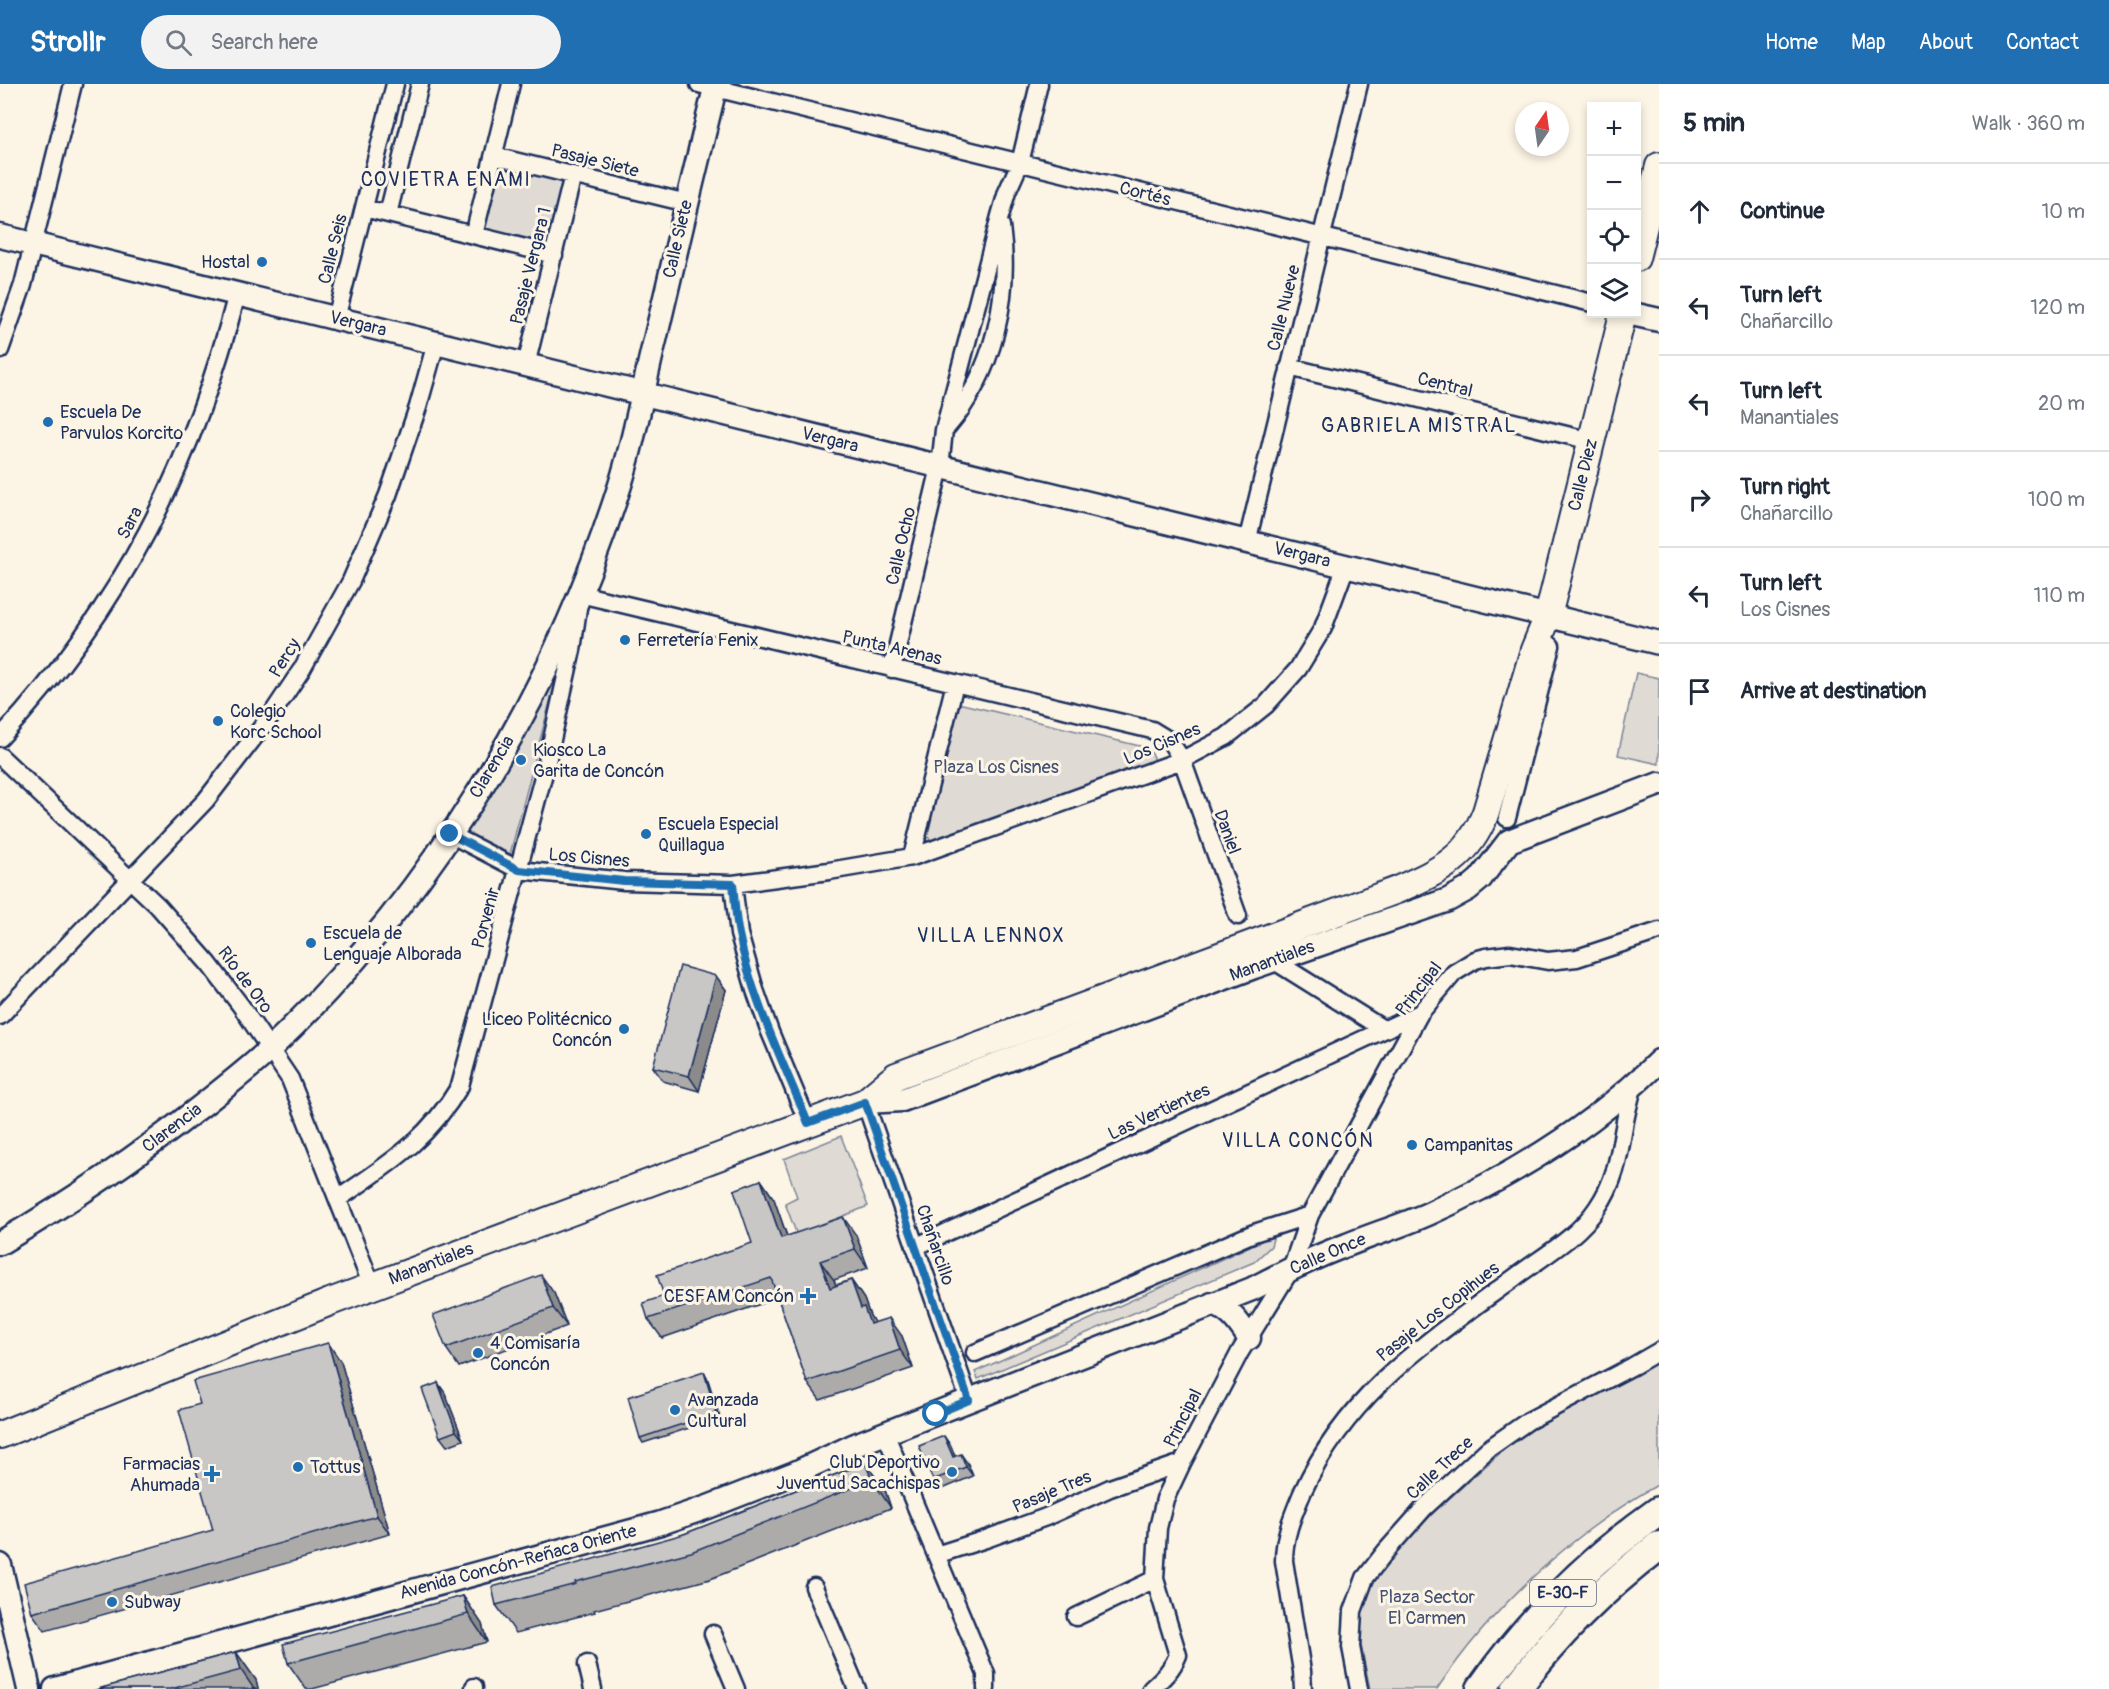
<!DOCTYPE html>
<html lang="en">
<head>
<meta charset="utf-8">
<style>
  body { margin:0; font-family:Pangolin,sans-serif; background:#f2f2f3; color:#1f2937 }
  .controls { position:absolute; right:18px; top:18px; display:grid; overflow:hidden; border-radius:0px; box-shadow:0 3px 9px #0003 }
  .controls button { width:54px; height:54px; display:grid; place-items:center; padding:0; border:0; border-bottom:2px solid #e0e1e3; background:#fff; color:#1f2937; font:30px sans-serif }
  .compass { position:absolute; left:1515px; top:18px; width:54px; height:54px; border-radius:50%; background:#fff; box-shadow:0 3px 9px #0003; rotate:13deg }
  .stop { position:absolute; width:18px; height:18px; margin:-14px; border:4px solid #1f6fb2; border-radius:50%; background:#fff }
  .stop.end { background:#1f6fb2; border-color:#fff; box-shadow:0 2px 6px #0008 }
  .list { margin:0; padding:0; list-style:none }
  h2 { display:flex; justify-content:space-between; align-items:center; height:78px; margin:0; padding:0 24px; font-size:26px }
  h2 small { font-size:20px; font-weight:400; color:#747a83 }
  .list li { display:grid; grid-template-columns:39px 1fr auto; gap:18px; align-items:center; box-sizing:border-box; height:96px; padding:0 24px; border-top:2px solid #e0e1e3 }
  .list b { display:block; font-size:22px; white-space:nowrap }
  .list p { margin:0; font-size:20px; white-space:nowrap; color:#747a83 }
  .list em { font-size:20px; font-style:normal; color:#747a83 }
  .icon { flex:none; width:33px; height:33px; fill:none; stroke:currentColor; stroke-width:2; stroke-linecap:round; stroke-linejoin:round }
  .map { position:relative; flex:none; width:1659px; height:1605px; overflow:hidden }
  header { display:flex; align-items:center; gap:36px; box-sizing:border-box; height:84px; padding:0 30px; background:#1f6fb2; color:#fff }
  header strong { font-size:28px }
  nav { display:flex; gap:33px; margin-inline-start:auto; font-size:21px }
  .search { width:420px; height:54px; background:#f2f2f3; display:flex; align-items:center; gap:15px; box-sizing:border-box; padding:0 21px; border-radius:33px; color:#747a83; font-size:22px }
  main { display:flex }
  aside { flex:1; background:#fff }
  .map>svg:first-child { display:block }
  .green { fill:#dfdbd4; stroke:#7d8599; stroke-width:1.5 }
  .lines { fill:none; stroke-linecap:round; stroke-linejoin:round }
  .street-casing { stroke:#1b2f5e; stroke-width:21 }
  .secondary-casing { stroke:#1b2f5e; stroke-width:27 }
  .primary-casing { stroke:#1b2f5e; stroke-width:30 }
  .highway-casing { stroke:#1b2f5e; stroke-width:33 }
  .street { stroke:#fcf5e5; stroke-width:16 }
  .secondary { stroke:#fcf5e5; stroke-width:22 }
  .primary { stroke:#fcf5e5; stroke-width:26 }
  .highway { stroke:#fcf5e5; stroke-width:28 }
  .wall { fill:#acabaa; stroke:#1b2f5e; stroke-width:1.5 }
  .shaded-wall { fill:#8c8b8b; stroke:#1b2f5e; stroke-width:1.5 }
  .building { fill:#c8c7c6; stroke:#1b2f5e; stroke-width:1.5 }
  .route { stroke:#1f6fb2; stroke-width:8 }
  .poi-dot { fill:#1f6fb2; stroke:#fcf5e5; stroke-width:2 }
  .labels { text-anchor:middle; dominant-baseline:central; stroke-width:6; stroke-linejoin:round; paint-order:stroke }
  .shield { fill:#fcf5e5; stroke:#5e6a86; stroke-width:1.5 }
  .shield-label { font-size:16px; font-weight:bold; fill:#1b2f5e }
  .street-label { font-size:18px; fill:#1b2f5e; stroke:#fcf5e5 }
  .poi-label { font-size:18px; fill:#1b2f5e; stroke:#fcf5e5; text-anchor:start }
  .park-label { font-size:18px; fill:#425176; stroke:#fcf5e5 }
  .neighbourhood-label { font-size:20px; letter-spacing:1.5px; fill:#1b2f5e; stroke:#fcf5e5 }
</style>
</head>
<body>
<header>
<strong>Strollr</strong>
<div class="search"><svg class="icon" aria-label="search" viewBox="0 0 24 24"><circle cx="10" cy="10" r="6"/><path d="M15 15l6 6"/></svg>Search here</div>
<nav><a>Home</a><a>Map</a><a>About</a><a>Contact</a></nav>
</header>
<main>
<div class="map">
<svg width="1659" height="1605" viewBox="0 0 1659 1605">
  <rect width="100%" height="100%" fill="#fcf5e5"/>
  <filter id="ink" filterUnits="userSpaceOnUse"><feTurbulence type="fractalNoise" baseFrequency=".0167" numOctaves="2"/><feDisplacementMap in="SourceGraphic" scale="12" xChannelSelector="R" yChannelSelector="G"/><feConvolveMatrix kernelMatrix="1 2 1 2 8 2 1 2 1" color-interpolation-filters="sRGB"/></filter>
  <g filter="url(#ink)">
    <path class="green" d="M500 81 562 97 549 160 483 145Z
      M1636 589 1659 594V680L1618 671Z
      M556 595 510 770 460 745Z
      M958 619 1148 664 1154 673 1152 683 936 760 923 749Z
      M841 1052 868 1122 797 1151 785 1119 797 1113 784 1075Z
      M1274 1151 1271 1162 1254 1178 978 1295 975 1288Z
      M1659 1278V1400C1572 1449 1493 1522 1437 1605H1370L1358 1547 1363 1515 1380 1486 1433 1429 1516 1355 1621 1296Z"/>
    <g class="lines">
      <g class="street-casing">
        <path id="street" d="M699 0 1592 219
          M494 72 687 119
          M364 124 554 171
          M388 130 420 0
          M474 151 511 0
          M336 235 395 0
          M0 266 23 201 73 0
          M526 281 573 91
          M1289 283 1591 357
          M947 343C994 289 1011 212 1001 142
          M1247 458 1359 0
          M892 585 940 383 944 346 1000 132 1007 108 1020 79 1039 0
          M0 654C122 522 192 383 237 210
          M0 672 158 822 209 880 241 922 290 995 372 1202
          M1507 734 1551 562 1539 552
          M450 750 519 786 624 797 733 800 829 787 912 773 1182 676 1226 653 1266 621 1298 585 1323 544 1346 482
          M912 773 955 599
          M733 800 739 850 755 906 770 948 808 1039
          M1273 876 1383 945
          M0 932 206 716 272 630 302 585 351 497 388 411 418 323 436 259
          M865 1018 969 1316
          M338 1115C390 1079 427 1057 460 1002L547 678 572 566 580 510 1152 646 1170 657 1182 676 1238 832
          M915 1163 1420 929
          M975 1269 1254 1149 1310 1131
          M885 1349 986 1590V1605
          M936 1471 986 1455 1046 1433 1110 1404 1182 1379
          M814 1503 857 1605
          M1076 1533 1155 1495
          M713 1550 736 1605
          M587 1580 593 1605
          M474 1603V1605
          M1151 1605C1163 1594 1172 1586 1178 1571L1155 1495 1158 1444 1165 1415 1182 1379 1240 1268 1291 1185 1310 1131 1420 929 1454 889 1475 876 1486 873 1510 870 1548 877 1577 874 1659 847
          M1303 1605 1302 1587 1284 1477C1284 1451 1293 1431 1303 1407 1349 1307 1430 1256 1514 1194 1543 1172 1577 1154 1597 1124 1615 1098 1619 1072 1624 1043 1626 1029 1630 1016 1633 1003
          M1359 1605 1351 1563 1353 1527 1365 1494 1386 1467 1425 1423 1488 1365 1528 1337 1633 1282 1659 1267"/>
      </g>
      <g class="secondary-casing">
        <path id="secondary" d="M0 152 1659 559
          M1632 230 1659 236
          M865 1018 902 1016 1254 883 1448 816 1468 805 1480 795 1509 757 1659 700
          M0 1159C70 1118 137 1073 200 1023 224 1004 249 985 271 964 432 811 553 612 620 401 635 354 643 304 655 256 675 171 695 85 716 0
          M1212 1220C1230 1225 1239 1239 1249 1254
          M0 1481 29 1605
          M55 1605 661 1439 708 1423 795 1389 855 1361 1252 1205C1283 1189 1314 1173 1347 1161 1374 1150 1401 1142 1428 1130 1512 1092 1594 1042 1659 977"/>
      </g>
      <g class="primary-casing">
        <path id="primary" d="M1636 174 1659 82
          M0 1351 330 1218 865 1018 896 992 1397 806C1439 787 1468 775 1486 728L1534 566 1548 532 1623 230"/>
      </g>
      <g class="highway-casing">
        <path id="highway" d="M1481 1605C1529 1536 1591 1475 1659 1427
          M1516 1605C1556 1551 1605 1503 1659 1462"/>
      </g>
      <use href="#street" class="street"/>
      <use href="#secondary" class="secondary"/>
      <use href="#primary" class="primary"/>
      <use href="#highway" class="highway"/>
    </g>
    <path class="wall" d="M716 892 726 906 699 1007 663 997 653 983Z
      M761 1096 774 1115 787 1152 856 1151 868 1184 834 1196 836 1201 851 1196 864 1215 870 1232 875 1239 902 1252 913 1284 820 1316 807 1298 778 1214 662 1254 648 1235 664 1212 752 1159Z
      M554 1209 567 1242 459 1283 446 1264Z
      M328 1259 341 1278 390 1450 45 1547 32 1529 213 1446 200 1320Z
      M704 1288 707 1293 720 1334 643 1359 640 1354Z
      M438 1299 445 1309 463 1356 447 1362 440 1353Z
      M951 1362 955 1372 968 1380 973 1392 940 1406 933 1396Z
      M865 1379 885 1406 891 1424 710 1495 594 1526 595 1528 516 1549 496 1521 684 1450Z
      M463 1512 482 1540 487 1558 312 1605H306L288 1579Z
      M236 1568 256 1596 258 1605H98Z"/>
    <path class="shaded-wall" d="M716 892 726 906 699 1007 689 992Z
      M761 1096 774 1115 794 1173 781 1154Z
      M843 1133 856 1151 868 1184 855 1165Z
      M820 1177 834 1196 843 1222 830 1204Z
      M541 1191 554 1209 567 1242 553 1224Z
      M851 1196 864 1215 870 1232 877 1242 870 1240 861 1224Z
      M889 1234 902 1252 913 1284 900 1266Z
      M328 1259 341 1278 390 1450 377 1432Z
      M704 1288 707 1293 720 1334 716 1329Z
      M438 1299 445 1309 463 1356 456 1347Z
      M944 1352 951 1362 959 1383 953 1373Z
      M961 1370 968 1380 973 1392 966 1383Z
      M865 1379 885 1406 891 1424 872 1396Z
      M463 1512 482 1540 487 1558 468 1530Z
      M236 1568 256 1596 258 1605H254L241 1586Z"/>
    <path class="building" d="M680 882 716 892 689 992 653 983Z
      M761 1096 781 1154 843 1133 855 1165 820 1177 830 1204 851 1196 861 1224 864 1223 870 1240 889 1234 900 1266 807 1298 771 1194 648 1235 643 1219 664 1212 657 1191 752 1159 734 1106Z
      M541 1191 553 1224 446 1264 433 1231Z
      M328 1259 377 1432 32 1529 24 1499 213 1446 179 1326 200 1320 193 1297Z
      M704 1288 716 1329 640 1354 628 1313Z
      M438 1299 456 1347 440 1353 422 1305Z
      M944 1352 953 1373 961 1370 966 1383 933 1396 919 1362Z
      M865 1379 872 1396 691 1468 575 1498 576 1500 496 1521 492 1503 684 1450Z
      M463 1512 468 1530 288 1579 283 1560Z
      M236 1568 241 1586 171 1605H98Z"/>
  </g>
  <g class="lines" filter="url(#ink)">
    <path class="route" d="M450 750 519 786 624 797 733 800C735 816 735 833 739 850 751 913 784 980 808 1039L865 1018 969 1316 936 1330"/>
  </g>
  <g class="poi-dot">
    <circle cx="262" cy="178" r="6"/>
    <circle cx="48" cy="338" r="6"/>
    <circle cx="625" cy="556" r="6"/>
    <circle cx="218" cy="637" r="6"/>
    <circle cx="521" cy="676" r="6"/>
    <circle cx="646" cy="750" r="6"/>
    <circle cx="311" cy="859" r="6"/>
    <circle cx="624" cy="945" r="6"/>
    <circle cx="1412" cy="1061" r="6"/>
    <path d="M805 1203h6v6h6v6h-6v6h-6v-6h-6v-6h6z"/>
    <circle cx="478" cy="1269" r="6"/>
    <circle cx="675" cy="1326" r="6"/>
    <circle cx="298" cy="1383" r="6"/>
    <circle cx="952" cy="1388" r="6"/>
    <path d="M209 1381h6v6h6v6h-6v6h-6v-6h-6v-6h6z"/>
    <circle cx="112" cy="1518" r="6"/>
  </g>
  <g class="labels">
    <rect class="shield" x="1530" y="1496" width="66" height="26" rx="4.5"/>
    <g class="shield-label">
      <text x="1563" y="1509">E-30-F</text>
    </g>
    <g class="street-label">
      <text transform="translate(595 77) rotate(14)">Pasaje Siete</text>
      <text transform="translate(1145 110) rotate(14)">Cortés</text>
      <text transform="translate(678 155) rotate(-77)">Calle Siete</text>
      <text transform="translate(333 165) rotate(-76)">Calle Seis</text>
      <text transform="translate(531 182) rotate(-76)">Pasaje Vergara 1</text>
      <text transform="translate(1284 224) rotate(-76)">Calle Nueve</text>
      <text transform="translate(358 240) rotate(14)">Vergara</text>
      <text transform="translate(1445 301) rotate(14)">Central</text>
      <text transform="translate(830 356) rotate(14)">Vergara</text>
      <text transform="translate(1583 391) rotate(-76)">Calle Diez</text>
      <text transform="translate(130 439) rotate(-62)">Sara</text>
      <text transform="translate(901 462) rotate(-77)">Calle Ocho</text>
      <text transform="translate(1302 471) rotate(14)">Vergara</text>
      <text transform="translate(892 564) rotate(13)">Punta Arenas</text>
      <text transform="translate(285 574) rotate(-58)">Percy</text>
      <text transform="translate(1162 660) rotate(-23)">Los Cisnes</text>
      <text transform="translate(492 683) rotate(-59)">Clarencia</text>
      <text transform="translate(1227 748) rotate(70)">Daniel</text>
      <text transform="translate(589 774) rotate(5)">Los Cisnes</text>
      <text transform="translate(486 834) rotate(-75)">Porvenir</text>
      <text transform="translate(1272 877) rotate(-20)">Manantiales</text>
      <text transform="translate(245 896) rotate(53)">Río de Oro</text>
      <text transform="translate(1419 905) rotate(-52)">Principal</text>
      <text transform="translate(1159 1028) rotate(-25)">Las Vertientes</text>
      <text transform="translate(172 1044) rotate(-37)">Clarencia</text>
      <text transform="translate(935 1161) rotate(71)">Chañarcillo</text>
      <text transform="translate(1328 1170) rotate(-23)">Calle Once</text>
      <text transform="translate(431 1180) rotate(-21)">Manantiales</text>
      <text transform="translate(1438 1228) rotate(-38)">Pasaje Los Copihues</text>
      <text transform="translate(1183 1334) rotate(-63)">Principal</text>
      <text transform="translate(1440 1384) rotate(-43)">Calle Trece</text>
      <text transform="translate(1052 1408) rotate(-23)">Pasaje Tres</text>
      <text transform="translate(518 1478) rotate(-15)">Avenida Concón-Reñaca Oriente</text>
    </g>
    <g class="poi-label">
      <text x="250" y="178" text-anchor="end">Hostal</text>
      <text x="60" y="328">Escuela De<tspan x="60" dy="21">Parvulos Korcito</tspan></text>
      <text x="637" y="556">Ferretería Fenix</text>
      <text x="230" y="627">Colegio<tspan x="230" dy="21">Korc School</tspan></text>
      <text x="533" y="666">Kiosco La<tspan x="533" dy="21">Garita de Concón</tspan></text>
      <text x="658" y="740">Escuela Especial<tspan x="658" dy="21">Quillagua</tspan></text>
      <text x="323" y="849">Escuela de<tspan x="323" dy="21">Lenguaje Alborada</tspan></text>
      <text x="612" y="935" text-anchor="end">Liceo Politécnico<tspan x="612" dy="21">Concón</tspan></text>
      <text x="1424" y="1061">Campanitas</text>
      <text x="794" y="1212" text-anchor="end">CESFAM Concón</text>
      <text x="490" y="1259">4 Comisaría<tspan x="490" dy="21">Concón</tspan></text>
      <text x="687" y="1316">Avanzada<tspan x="687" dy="21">Cultural</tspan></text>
      <text x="940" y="1378" text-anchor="end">Club Deportivo<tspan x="940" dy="21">Juventud Sacachispas</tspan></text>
      <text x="200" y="1380" text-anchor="end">Farmacias<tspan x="200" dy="21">Ahumada</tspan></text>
      <text x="310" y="1383">Tottus</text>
      <text x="124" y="1518">Subway</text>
    </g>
    <g class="park-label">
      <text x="996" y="683">Plaza Los Cisnes</text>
      <text x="1427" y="1513">Plaza Sector<tspan x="1427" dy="21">El Carmen</tspan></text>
    </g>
    <g class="neighbourhood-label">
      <text x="446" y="95">COVIETRA ENAMI</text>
      <text x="1419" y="341">GABRIELA MISTRAL</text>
      <text x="991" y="851">VILLA LENNOX</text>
      <text x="1298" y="1056">VILLA CONCÓN</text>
    </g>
  </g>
</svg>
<div class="controls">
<button>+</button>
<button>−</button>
<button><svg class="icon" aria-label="locate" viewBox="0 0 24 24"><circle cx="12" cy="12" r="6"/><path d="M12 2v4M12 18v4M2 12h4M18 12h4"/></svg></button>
<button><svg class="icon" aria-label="layers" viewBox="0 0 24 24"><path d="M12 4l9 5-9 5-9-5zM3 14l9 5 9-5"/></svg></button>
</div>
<svg class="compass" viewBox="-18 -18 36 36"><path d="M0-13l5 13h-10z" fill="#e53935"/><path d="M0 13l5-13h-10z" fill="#747a83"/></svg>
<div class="stop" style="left:936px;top:1330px"></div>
<div class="stop end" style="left:450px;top:750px"></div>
</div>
<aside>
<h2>5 min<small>Walk · 360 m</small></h2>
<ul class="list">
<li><svg class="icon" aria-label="ahead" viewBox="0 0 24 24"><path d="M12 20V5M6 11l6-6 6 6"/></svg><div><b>Continue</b></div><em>10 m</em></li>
<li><svg class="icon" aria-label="left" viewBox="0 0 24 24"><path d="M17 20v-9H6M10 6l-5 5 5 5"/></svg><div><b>Turn left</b><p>Chañarcillo</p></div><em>120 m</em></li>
<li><svg class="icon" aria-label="left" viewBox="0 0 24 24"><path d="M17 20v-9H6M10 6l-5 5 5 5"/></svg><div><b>Turn left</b><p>Manantiales</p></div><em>20 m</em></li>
<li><svg class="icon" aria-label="right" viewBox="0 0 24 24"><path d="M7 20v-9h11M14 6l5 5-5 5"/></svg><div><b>Turn right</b><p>Chañarcillo</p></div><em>100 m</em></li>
<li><svg class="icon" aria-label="left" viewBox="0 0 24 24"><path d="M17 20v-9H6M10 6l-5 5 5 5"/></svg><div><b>Turn left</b><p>Los Cisnes</p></div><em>110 m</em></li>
<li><svg class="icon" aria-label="arrive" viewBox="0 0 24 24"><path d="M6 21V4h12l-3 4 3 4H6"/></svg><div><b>Arrive at destination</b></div></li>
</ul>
</aside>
</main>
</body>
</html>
